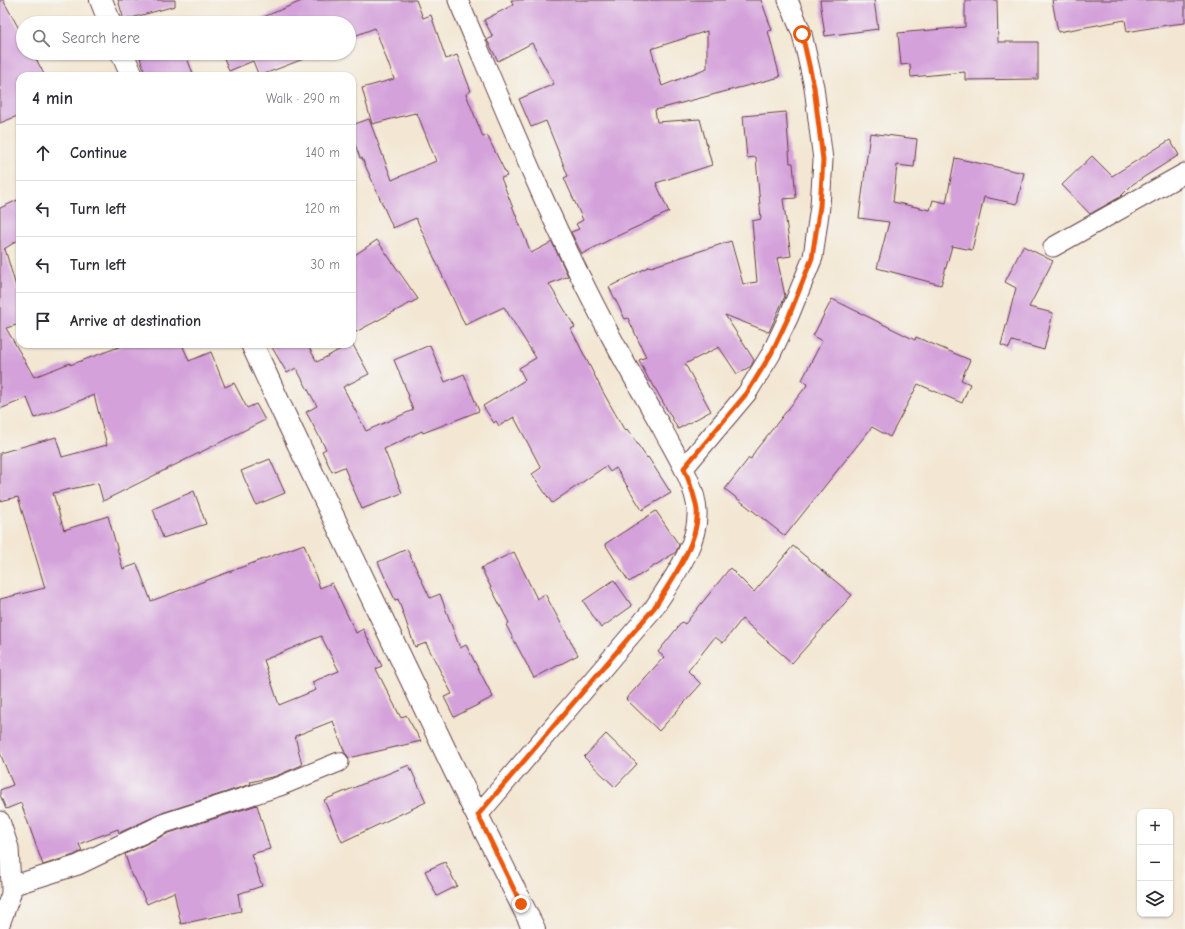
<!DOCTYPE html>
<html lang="en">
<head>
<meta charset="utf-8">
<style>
  body { margin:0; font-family:"Comic Neue",sans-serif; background:#f7f7f7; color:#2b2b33 }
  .controls { position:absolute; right:12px; bottom:12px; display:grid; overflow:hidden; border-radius:8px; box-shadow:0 1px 3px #0004 }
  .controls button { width:36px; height:36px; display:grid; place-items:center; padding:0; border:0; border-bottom:1px solid #e1e1e2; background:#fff; color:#2b2b33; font:20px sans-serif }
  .stop { position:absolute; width:12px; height:12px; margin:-9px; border:3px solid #ea580c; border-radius:50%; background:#fff }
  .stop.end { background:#ea580c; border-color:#fff; box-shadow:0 1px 4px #0008 }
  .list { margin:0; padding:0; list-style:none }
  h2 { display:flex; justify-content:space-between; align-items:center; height:52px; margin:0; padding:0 16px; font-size:17px }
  h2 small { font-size:13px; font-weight:400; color:#7c7c81 }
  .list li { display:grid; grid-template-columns:26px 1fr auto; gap:12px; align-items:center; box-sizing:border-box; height:56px; padding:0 16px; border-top:1px solid #e1e1e2 }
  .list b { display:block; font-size:15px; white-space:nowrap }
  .list em { font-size:13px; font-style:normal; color:#7c7c81 }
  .icon { flex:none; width:22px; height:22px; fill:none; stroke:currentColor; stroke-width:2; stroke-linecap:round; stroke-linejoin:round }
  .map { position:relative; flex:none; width:1185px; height:929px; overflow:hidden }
  .search { position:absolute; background:#fff; box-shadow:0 1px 3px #0004; left:16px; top:16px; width:340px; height:44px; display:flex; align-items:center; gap:10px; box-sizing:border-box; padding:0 14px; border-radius:22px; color:#7c7c81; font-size:15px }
  .panel { position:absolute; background:#fff; box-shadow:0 1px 3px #0004; left:16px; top:72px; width:340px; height:276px; border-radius:12px }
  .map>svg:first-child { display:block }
  .building { fill:#d4a1da; fill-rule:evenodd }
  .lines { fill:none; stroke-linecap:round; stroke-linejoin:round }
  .minor-casing { stroke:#633d44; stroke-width:21 }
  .tertiary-casing { stroke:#633d44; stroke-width:24 }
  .minor { stroke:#fff; stroke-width:19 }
  .tertiary { stroke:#fff; stroke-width:22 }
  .route { stroke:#ea580c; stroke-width:5 }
</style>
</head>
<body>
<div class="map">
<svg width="1185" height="929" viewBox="0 0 1185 929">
  <rect width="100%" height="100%" fill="#f6f6f2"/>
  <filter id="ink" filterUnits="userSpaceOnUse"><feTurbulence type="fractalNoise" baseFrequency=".025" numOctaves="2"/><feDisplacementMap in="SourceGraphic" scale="8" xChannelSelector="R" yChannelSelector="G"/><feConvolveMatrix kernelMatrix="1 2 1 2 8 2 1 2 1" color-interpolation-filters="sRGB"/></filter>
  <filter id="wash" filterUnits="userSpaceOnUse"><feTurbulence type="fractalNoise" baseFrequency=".012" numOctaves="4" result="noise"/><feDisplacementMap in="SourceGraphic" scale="16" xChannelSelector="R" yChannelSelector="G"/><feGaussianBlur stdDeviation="0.9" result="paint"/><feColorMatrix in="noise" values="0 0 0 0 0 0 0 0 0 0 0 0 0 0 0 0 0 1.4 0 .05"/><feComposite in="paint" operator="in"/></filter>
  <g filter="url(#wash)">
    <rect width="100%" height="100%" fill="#f3e7d3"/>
    <g id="blocks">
      <path class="building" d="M0 0H3L23 36V53H33L45 76H20V115L0 123Z
        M118 0H175V6L124 20Z
        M304 0H416L423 18 431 15 446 59 457 55 471 91 466 94 483 137 487 135 507 176 501 178 531 253 552 242 568 276 549 284 575 327 571 329 603 392 625 431 627 429 647 458 648 457 671 493 642 510 616 468 610 472 606 466 552 503 532 474 541 468 514 417 499 426 496 421 494 423 483 406 525 380 519 368 536 358 504 307 465 325 416 218 393 228 362 158H360L352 136V125L369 119 392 180 436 161 417 113 415 114V113L372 124 362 88 394 79 375 28 349 38V23H249Z
        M511 0H761L772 30 768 31 780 77 655 110 657 122 700 119 712 165 656 183 669 212 613 238 582 254 571 232 579 229 576 224 583 220 564 178 568 176 546 121 531 127 519 99 554 84 532 43 498 61 487 40 493 37 484 20 513 5ZM707 31V68L662 86 651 49Z
        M820 0H874L878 29 825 36Z
        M965 0H997L998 42H1038V79L965 80V72L911 77 910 64 901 65 898 33 965 27Z
        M1052 0H1185V23L1167 25 1127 32 1125 20 1058 32Z
        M153 53H185L194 76H146L140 58Z
        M222 53H319L259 76 253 61 229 71Z
        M786 112 790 163H793L796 198 783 199 791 256 777 258 785 296 769 332 725 315 754 360 751 366 737 374 719 347 685 364 711 411 678 429 651 381 650 382 639 360 646 357 628 318 625 319 609 287 650 266 651 267 731 241 743 284 757 282 752 221 761 219 756 157 747 158 743 116Z
        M870 133 917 139 914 167 897 165 893 202 930 210 933 200 946 203 955 158 1024 173 1017 204 984 197 972 250 952 246 941 285 877 268 889 222 859 218Z
        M1170 140 1179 155 1133 184 1120 197 1090 214 1062 185 1092 156 1112 176Z
        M20 199V239L4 249H5L20 300V324L6 328 34 377 70 363V365L127 344H182L189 361 211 352 225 387 234 383 247 408 256 404 265 420 103 501 98 483 53 493 64 530 108 516 123 569 137 564 151 601 304 544 320 588 332 583 356 633 363 629 382 666 376 669 401 718 406 715 421 741 349 758 345 753 333 721 295 736 302 765 276 776 250 782 251 784 162 813 119 833 118 829 79 844 82 851 74 855 43 865 21 803 6 809 0 795V790L13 785 0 753V599L45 588 18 497 0 501V453L56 437 62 457 107 445 94 395 35 418 27 398 0 409V208ZM321 636 339 671 312 682 316 690 279 705 264 660Z
        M377 240 418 299 352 334V257Z
        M1023 246 1053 261 1029 307 1053 313 1044 350 1012 341 1009 348 1001 345 1016 288 1005 282Z
        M832 299 915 340 916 337 970 360 961 380 970 384 962 403 918 384 890 437 872 427 785 536 725 489 749 458 751 459 755 451 808 384 802 380 822 341 813 336Z
        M352 343 369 374 343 387 366 431 413 410 408 397 409 396 394 360 430 345 445 382 464 374 479 411 423 433 422 431 384 449 402 493 362 509 344 467 332 472 322 451 326 449 306 412 317 406 296 368 287 373 270 344H307L317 362Z
        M270 459 285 493 256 505 241 471Z
        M194 491 206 524 163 538 153 509Z
        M656 511 679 545 676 552 629 582 605 544Z
        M793 546 852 595 792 663 742 619 723 643 715 637 688 671 701 684 659 731 626 699 664 657 658 652 682 622 685 624 730 568 754 592Z
        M407 549 430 598 440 594 460 648 466 645 493 697 454 717 444 697 452 694 426 643 415 647 398 599 395 600 378 562Z
        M514 552 537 599 545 594 578 655 534 678 506 625 509 623 481 568Z
        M614 580 632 606 601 628 583 601Z
        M606 734 637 764 615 787 584 757Z
        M409 765 426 802 342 842 324 800Z
        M257 805 270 849 251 854 262 886 238 894 241 911 181 924 174 892 147 904 134 877H132L125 854 169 833Z
        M445 862 457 886 437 896 425 871Z"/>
    </g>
  </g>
  <g filter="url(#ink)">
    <use href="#blocks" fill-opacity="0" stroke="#633d44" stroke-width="1"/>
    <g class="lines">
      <g class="minor-casing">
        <path id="minor" d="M458 0C505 110 550 221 606 327 624 362 644 396 663 430 675 453 696 485 697 511 699 545 671 581 654 608L478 815
          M1053 247 1185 173
          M684 468 747 393 771 354 789 316 813 257 820 206 823 160 814 87 802 34 788 0
          M0 821 9 848 11 886V894L0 924
          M11 886 78 865 165 823 280 786 339 762"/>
      </g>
      <g class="tertiary-casing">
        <path id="tertiary" d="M101 0 110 23
          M122 53 132 76
          M252 344 284 414 455 771 534 929"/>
      </g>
      <use href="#minor" class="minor"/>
      <use href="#tertiary" class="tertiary"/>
    </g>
  </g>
  <g class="lines" filter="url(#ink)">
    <path class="route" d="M521 904 478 815 654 608C670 582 700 542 697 510 695 495 689 481 684 468L747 393 771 354 789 316 812 258 820 206 823 160 814 87 802 34"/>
  </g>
</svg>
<div class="controls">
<button>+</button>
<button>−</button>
<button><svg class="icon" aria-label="layers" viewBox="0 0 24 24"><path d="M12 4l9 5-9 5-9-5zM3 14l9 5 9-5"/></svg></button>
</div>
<div class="stop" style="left:802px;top:34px"></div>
<div class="stop end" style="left:521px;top:904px"></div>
<div class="search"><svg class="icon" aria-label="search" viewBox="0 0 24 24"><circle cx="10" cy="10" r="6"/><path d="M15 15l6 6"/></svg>Search here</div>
<section class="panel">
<h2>4 min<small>Walk · 290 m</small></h2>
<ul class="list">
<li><svg class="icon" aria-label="ahead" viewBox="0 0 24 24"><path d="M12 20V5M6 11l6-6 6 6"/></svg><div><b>Continue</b></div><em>140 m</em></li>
<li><svg class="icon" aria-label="left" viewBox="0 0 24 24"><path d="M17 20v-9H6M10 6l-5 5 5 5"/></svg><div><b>Turn left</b></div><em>120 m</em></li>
<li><svg class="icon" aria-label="left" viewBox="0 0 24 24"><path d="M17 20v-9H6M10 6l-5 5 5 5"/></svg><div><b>Turn left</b></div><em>30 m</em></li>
<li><svg class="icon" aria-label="arrive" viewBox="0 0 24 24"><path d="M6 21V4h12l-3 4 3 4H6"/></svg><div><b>Arrive at destination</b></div></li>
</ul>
</section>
</div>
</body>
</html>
